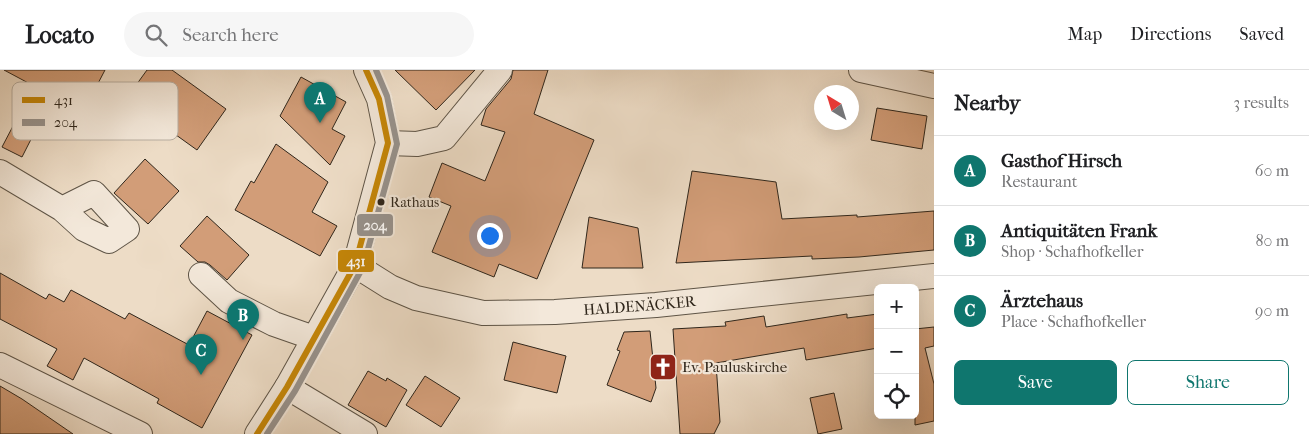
<!DOCTYPE html>
<html lang="en">
<head>
<meta charset="utf-8">
<style>
  body { margin:0; font-family:"IM FELL French Canon",serif; background:#f6f6f6; color:#202124 }
  .controls { position:absolute; right:15px; bottom:15px; display:grid; overflow:hidden; border-radius:8px; box-shadow:0 5px 20px #0002 }
  .controls button { width:45px; height:45px; display:grid; place-items:center; padding:0; border:0; border-bottom:1px solid #e0e0e0; background:#fff; color:#202124; font:25px sans-serif }
  .compass { position:absolute; left:814px; top:15px; width:45px; height:45px; border-radius:50%; background:#fff; box-shadow:0 5px 20px #0002; rotate:322deg }
  .you { position:absolute; left:489px; top:165px; width:18px; height:18px; margin:-12px; border:4px solid #fff; border-radius:50%; background:#1a73e8; box-shadow:0 0 0 8px #1a73e833 }
  .badge { display:grid; place-items:center; width:32px; height:32px; border-radius:50%; background:#0f766e; color:#fff; font-size:16px; font-weight:700 }
  .pin { position:absolute; translate:-50% -41px; filter:drop-shadow(0 1px 2px #0008) }
  .pin::after { content:''; position:absolute; top:26px; width:18px; height:15px; background:inherit; clip-path:polygon(0 0,100% 0,50% 100%) }
  .list { margin:0; padding:0; list-style:none }
  h2 { display:flex; justify-content:space-between; align-items:center; height:65px; margin:0; padding:0 20px; font-size:21px }
  h2 small { font-size:16px; font-weight:400; color:#757577 }
  .list li { display:grid; grid-template-columns:32px 1fr auto; gap:15px; align-items:center; box-sizing:border-box; height:70px; padding:0 20px; border-top:1px solid #e0e0e0 }
  .list b { display:block; font-size:19px; white-space:nowrap }
  .list p { margin:0; font-size:16px; white-space:nowrap; color:#757577 }
  .list em { font-size:16px; font-style:normal; color:#757577 }
  .actions { display:flex; gap:10px; padding:15px 20px }
  .actions a { flex:1; padding:11px 0; border:1px solid #0f766e; border-radius:8px; text-align:center; font-size:18px; color:#0f766e }
  .actions .main { background:#0f766e; color:#fff }
  .icon { flex:none; width:28px; height:28px; fill:none; stroke:currentColor; stroke-width:2; stroke-linecap:round; stroke-linejoin:round }
  .map { position:relative; flex:none; width:934px; height:364px; overflow:hidden }
  header { display:flex; align-items:center; gap:30px; box-sizing:border-box; height:70px; padding:0 25px; background:#fff; border-bottom:1px solid #e0e0e0 }
  header strong { font-size:24px }
  nav { display:flex; gap:28px; margin-inline-start:auto; font-size:18px }
  .search { width:350px; height:45px; background:#f6f6f6; display:flex; align-items:center; gap:12px; box-sizing:border-box; padding:0 18px; border-radius:28px; color:#757577; font-size:19px }
  main { display:flex }
  aside { flex:1; background:#fff }
  .map>svg:first-child { display:block }
  .building { fill:#d29d78; stroke:#2f261b }
  .lines { fill:none; stroke-linecap:round; stroke-linejoin:round }
  .minor-casing { stroke:#5e5446; stroke-width:26 }
  .minor { stroke:#f3e8da; stroke-width:24 }
  .bus-1-casing { stroke:#f3e8da; stroke-width:10 }
  .bus-2-casing { stroke:#f3e8da; stroke-width:10 }
  .bus-1 { stroke:#c58607; stroke-width:6 }
  .bus-2 { stroke:#97928d; stroke-width:6 }
  .bus-dot { fill:#2f261b; stroke:#f3e8da; stroke-width:2 }
  .labels { text-anchor:middle; dominant-baseline:central; stroke-width:4.5; stroke-linejoin:round; paint-order:stroke }
  .bus-label { font-size:14px; fill:#2f261b; stroke:#f3e8da; text-anchor:start }
  .street-label { font-size:15px; fill:#2f261b; stroke:#f3e8da }
  .poi-label { font-size:15px; fill:#2f261b; stroke:#f3e8da; text-anchor:start }
  .key { fill:#f3e8da; stroke:#b8aea1; stroke-width:1 }
  .key-label { font-size:14px; fill:#2f261b }
  .line-badge { stroke:#f3e8da; stroke-width:2 }
  .badge-label { font-size:14px; text-anchor:middle; font-weight:bold; fill:#fff }
</style>
</head>
<body>
<header>
<strong>Locato</strong>
<div class="search"><svg class="icon" aria-label="search" viewBox="0 0 24 24"><circle cx="10" cy="10" r="6"/><path d="M15 15l6 6"/></svg>Search here</div>
<nav><a>Map</a><a>Directions</a><a>Saved</a></nav>
</header>
<main>
<div class="map">
<svg width="934" height="364" viewBox="0 0 934 364">
  <rect width="100%" height="100%" fill="#eddcc6"/>
  <filter id="stains"><feTurbulence type="fractalNoise" baseFrequency=".004" numOctaves="4"/><feColorMatrix values="0 0 0 0 .2 0 0 0 0 .09 0 0 0 0 .02 0 0 0 .5 -.17"/></filter>
  <radialGradient id="worn" r=".72"><stop offset=".6" stop-color="#630" stop-opacity="0"/><stop offset="1" stop-color="#630" stop-opacity=".3"/></radialGradient>
  <path class="building" d="M4 0H105L81 46 51 30 22 87 2 77 34 16Z
    M147 0H172L226 39 197 80 126 29Z
    M395 0H475L436 40Z
    M513 0H548L534 44 594 70 537 209 499 194 494 207 432 182 451 136 429 127 442 93 485 111 505 62 481 55 486 39 511 9Z
    M301 7 346 32 332 59 345 66 330 95 280 46Z
    M877 38 927 46 922 79 871 70Z
    M276 74 328 112 312 142 337 156 320 186 235 140 251 111 254 113Z
    M145 89 179 121 148 154 114 123Z
    M692 101 776 112 782 149 857 145V147L934 141V180L859 187 812 189V186L676 193Z
    M207 146 249 185 227 210 210 195 205 192H198L180 176Z
    M589 147 638 158 643 198H582Z
    M0 203 46 229 49 224 64 232 71 220 125 249 129 243 189 275 207 241 252 265 202 358 157 333 159 329 84 288 73 310 47 296 57 279 0 249Z
    M847 244V248L878 244V278L806 290 804 278 716 293 720 352 714 364H680L673 259 726 256 725 252 764 246 766 257Z
    M934 257V276L925 278 934 314V351L915 355V259Z
    M650 261 656 318 651 332 607 315 620 281 617 280 624 262Z
    M513 272 566 286 557 323 504 310Z
    M368 301 386 311 387 308 407 320 386 357 348 335Z
    M425 306 460 328 441 357 406 335Z
    M0 316 22 329 73 364H0Z
    M834 323 842 359 818 364 810 328Z"/>
  <g class="lines">
    <g class="minor-casing">
      <g id="minor">
        <path d="M861 0 934 16"/>
        <path d="M388 73 417 74 444 68 500 0"/>
        <path d="M0 102 62 139 84 159 109 171 127 159 94 123 62 139"/>
        <path id="s1" d="M355 195 390 217 416 228 483 243 555 242 656 235 934 206"/>
        <path d="M201 205 229 231 274 254 314 268"/>
        <path d="M0 295 140 364"/>
        <path d="M287 317 365 364"/>
        <path d="M257 364 287 317 355 195 388 73 379 29 366 0"/>
      </g>
    </g>
    <use href="#minor" class="minor"/>
    <g class="bus-1-casing">
      <path id="bus-1" d="M257 364 287 317 355 195 388 73 379 29 366 0"/>
    </g>
    <g class="bus-2-casing">
      <path id="bus-2" d="M267 364 295 321 363 197 397 74 387 26 376 0"/>
    </g>
    <use href="#bus-1" class="bus-1"/>
    <use href="#bus-2" class="bus-2"/>
  </g>
  <defs>
    <g id="church-square" transform="scale(1.4375)"><rect x="-9" y="-9" width="18" height="18" rx="4" fill="#8f2418" stroke="#f3e8da"/><path d="M-1.2-6h2.4v3.5h3.3v2.4h-3.3V6h-2.4V-.1h-3.3v-2.4h3.3Z" fill="#fff"/></g>
  </defs>
  <g fill-rule="evenodd">
    <use href="#church-square" x="663" y="297"/>
  </g>
  <circle class="bus-dot" cx="381" cy="132" r="4.5"/>
  <g class="labels">
    <g class="bus-label">
      <text x="390" y="132">Rathaus</text>
    </g>
    <g class="street-label">
      <text stroke="none"><textPath href="#s1" startOffset="295">HALDENÄCKER</textPath></text>
    </g>
    <g class="poi-label">
      <text x="682" y="297">Ev. Pauluskirche</text>
    </g>
  </g>
  <rect x="12" y="12" width="166" height="58" rx="8" class="key"/>
  <rect x="22" y="27" width="23" height="6" fill="#c58607"/>
  <rect x="22" y="49" width="23" height="7" fill="#97928d"/>
  <g class="key-label">
    <text x="54" y="35">431</text>
    <text x="54" y="57">204</text>
  </g>
  <g class="line-badge">
    <rect x="356" y="143" width="38" height="24" rx="5" fill="#97928d"/>
    <rect x="337" y="179" width="38" height="24" rx="5" fill="#c58607"/>
  </g>
  <g class="badge-label">
    <text x="375" y="160">204</text>
    <text x="356" y="196">431</text>
  </g>
  <rect width="100%" height="100%" filter="url(#stains)"/>
  <rect width="100%" height="100%" fill="url(#worn)"/>
</svg>
<div class="controls">
<button>+</button>
<button>−</button>
<button><svg class="icon" aria-label="locate" viewBox="0 0 24 24"><circle cx="12" cy="12" r="6"/><path d="M12 2v4M12 18v4M2 12h4M18 12h4"/></svg></button>
</div>
<svg class="compass" viewBox="-18 -18 36 36"><path d="M0-13l5 13h-10z" fill="#e53935"/><path d="M0 13l5-13h-10z" fill="#757577"/></svg>
<div class="you"></div>
<div class="pin badge" style="left:320px;top:53px">A</div>
<div class="pin badge" style="left:243px;top:270px">B</div>
<div class="pin badge" style="left:201px;top:305px">C</div>
</div>
<aside>
<h2>Nearby<small>3 results</small></h2>
<ul class="list">
<li><span class="badge">A</span><div><b>Gasthof Hirsch</b><p>Restaurant</p></div><em>60 m</em></li>
<li><span class="badge">B</span><div><b>Antiquitäten Frank</b><p>Shop · Schafhofkeller</p></div><em>80 m</em></li>
<li><span class="badge">C</span><div><b>Ärztehaus</b><p>Place · Schafhofkeller</p></div><em>90 m</em></li>
</ul>
<div class="actions"><a class="main">Save</a><a>Share</a></div>
</aside>
</main>
</body>
</html>
